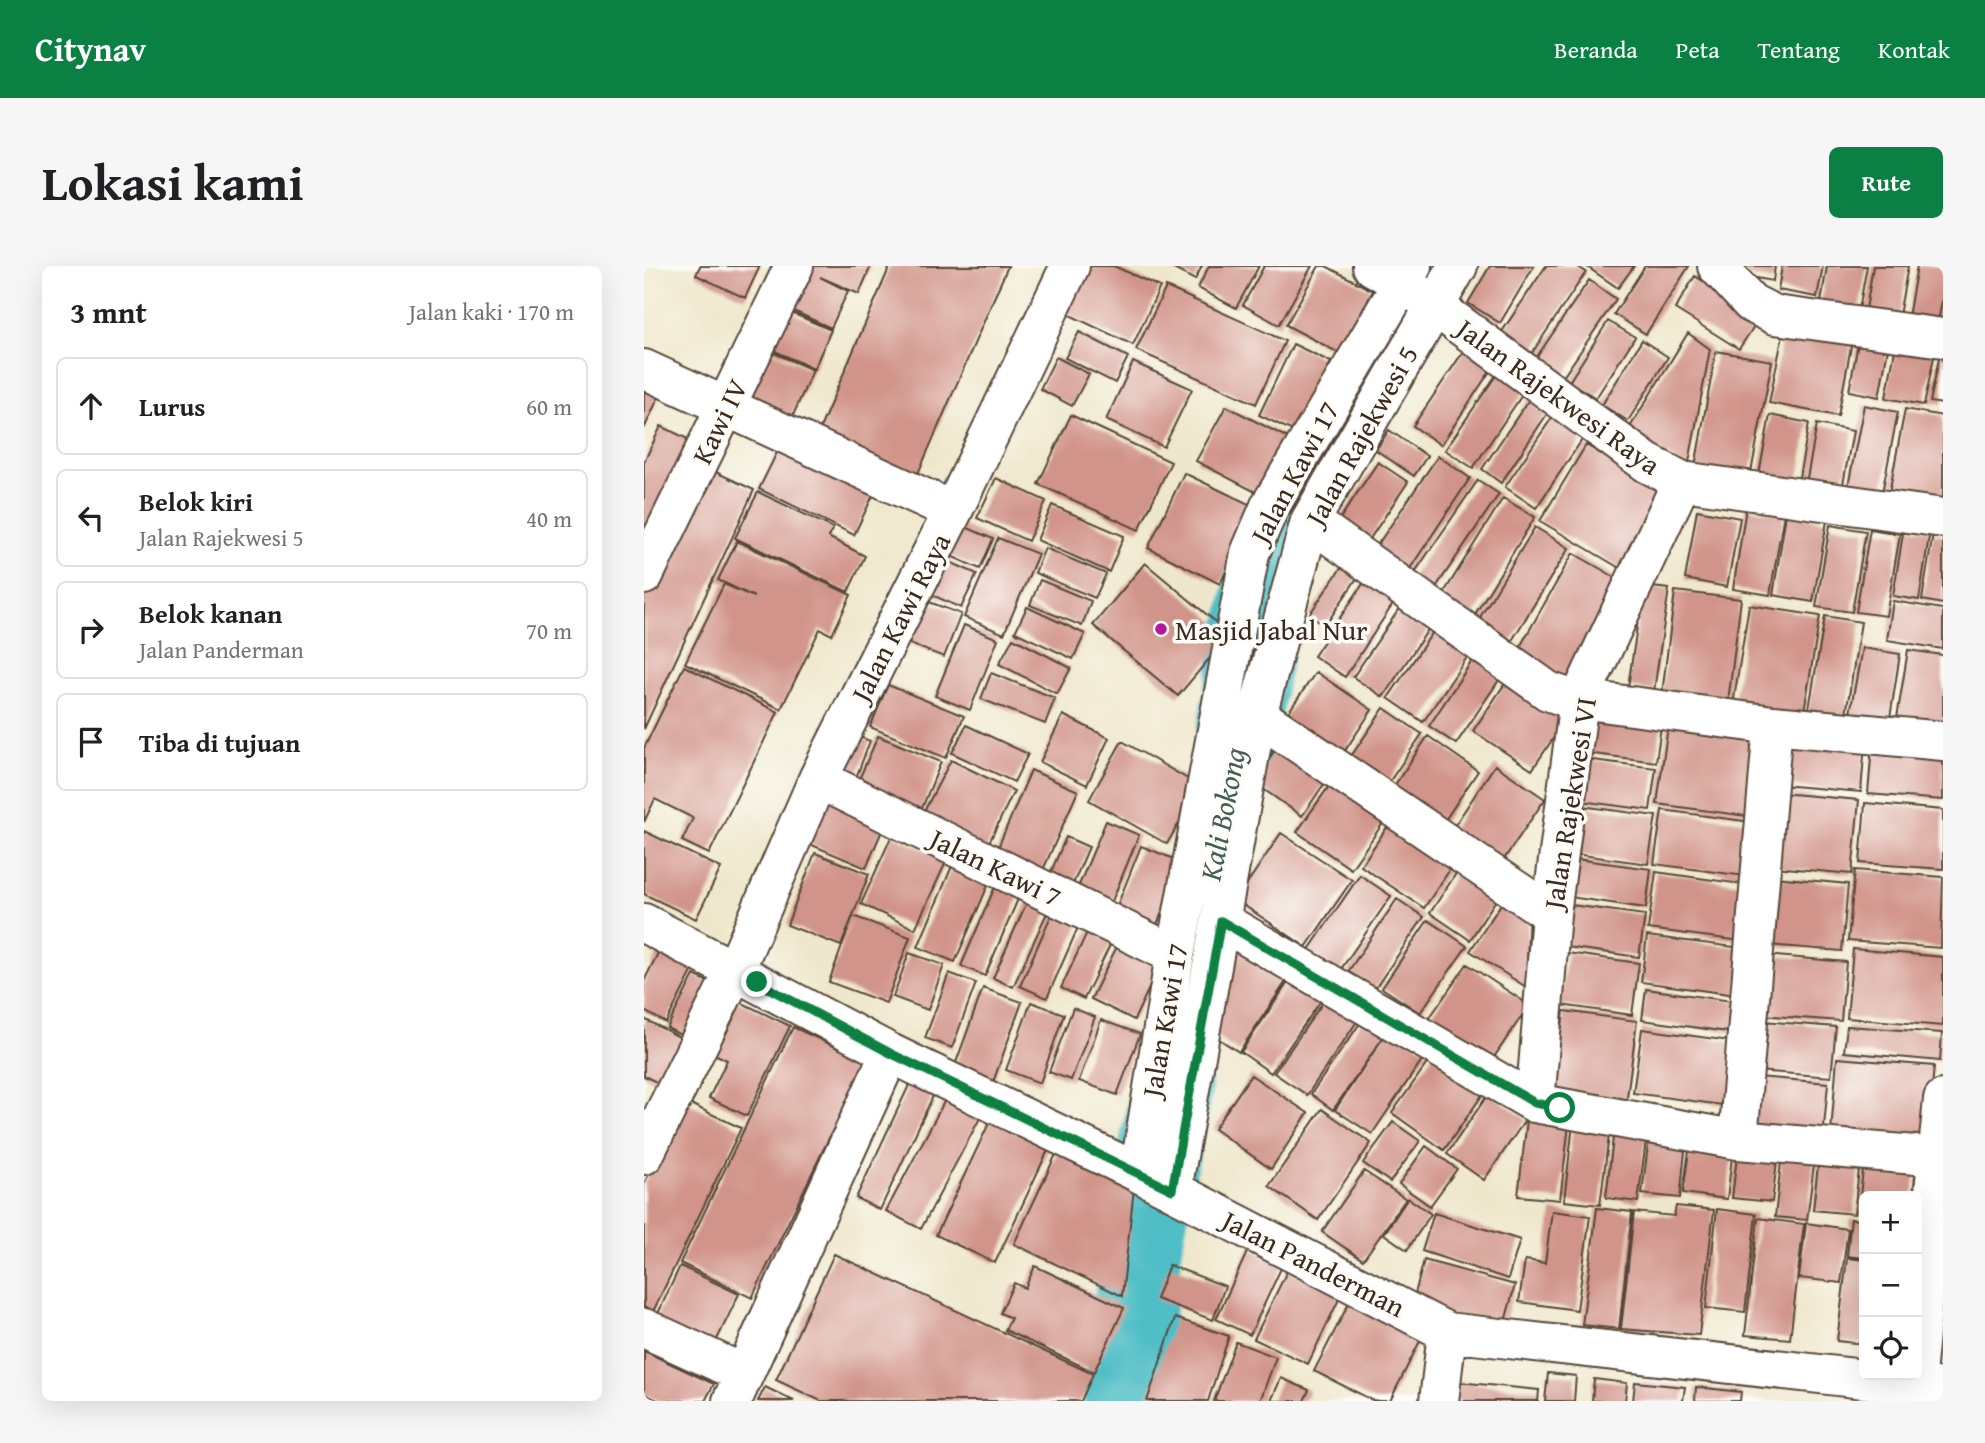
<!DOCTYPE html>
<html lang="id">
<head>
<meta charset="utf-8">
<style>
  body { margin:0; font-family:"Gentium Book Plus",serif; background:#f6f6f6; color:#202124 }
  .controls { position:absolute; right:21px; bottom:21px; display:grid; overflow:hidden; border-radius:10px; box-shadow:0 7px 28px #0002 }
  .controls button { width:63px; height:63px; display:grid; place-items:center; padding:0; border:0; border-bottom:2px solid #e0e0e0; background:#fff; color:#202124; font:35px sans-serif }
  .stop { position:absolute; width:21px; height:21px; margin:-16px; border:5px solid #0b8043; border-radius:50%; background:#fff }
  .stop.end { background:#0b8043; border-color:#fff; box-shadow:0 2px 7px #0008 }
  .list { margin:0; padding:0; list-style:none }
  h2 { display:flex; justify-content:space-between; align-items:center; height:91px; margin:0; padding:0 28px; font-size:30px }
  h2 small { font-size:23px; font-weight:400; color:#757577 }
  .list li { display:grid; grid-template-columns:46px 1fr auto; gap:21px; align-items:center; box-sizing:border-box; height:98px; margin:0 14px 14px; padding:0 14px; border:2px solid #e0e0e0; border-radius:10px }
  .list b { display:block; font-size:26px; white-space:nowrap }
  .list p { margin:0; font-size:23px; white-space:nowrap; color:#757577 }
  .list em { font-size:23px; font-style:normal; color:#757577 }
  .icon { flex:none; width:38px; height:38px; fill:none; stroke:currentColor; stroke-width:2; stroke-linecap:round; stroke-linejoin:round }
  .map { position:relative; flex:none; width:1299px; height:1135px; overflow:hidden; border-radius:10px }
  header { display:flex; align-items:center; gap:42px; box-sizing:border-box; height:98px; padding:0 35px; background:#0b8043; color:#fff }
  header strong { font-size:33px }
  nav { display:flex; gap:38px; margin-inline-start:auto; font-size:24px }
  .intro { display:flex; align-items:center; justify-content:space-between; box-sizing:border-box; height:168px; padding:0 42px }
  h1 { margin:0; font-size:49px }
  .button { padding:18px 32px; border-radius:10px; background:#0b8043; color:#fff; font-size:24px; font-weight:700 }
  main { display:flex; gap:42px; padding:0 42px }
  aside { flex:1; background:#fff; border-radius:10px; box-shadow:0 7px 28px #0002 }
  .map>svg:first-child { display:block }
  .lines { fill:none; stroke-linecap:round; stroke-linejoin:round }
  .river { stroke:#50bec6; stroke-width:82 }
  .building { fill:#d1948a }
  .minor-casing { stroke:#564638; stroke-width:42 }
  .minor { stroke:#fff; stroke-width:38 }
  .route { stroke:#0b8043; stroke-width:9 }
  .poi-dot { fill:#b5179e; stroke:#fdfcf7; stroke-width:2.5 }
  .labels { text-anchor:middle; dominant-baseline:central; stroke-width:7; stroke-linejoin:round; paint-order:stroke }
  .street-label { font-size:28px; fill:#3b2a1e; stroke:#fdfcf7 }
  .poi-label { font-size:28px; fill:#3b2a1e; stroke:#fdfcf7; text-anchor:start }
  .water-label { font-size:30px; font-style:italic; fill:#425e59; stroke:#fdfcf7 }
</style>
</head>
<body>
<header>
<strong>Citynav</strong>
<nav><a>Beranda</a><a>Peta</a><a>Tentang</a><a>Kontak</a></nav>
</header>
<div class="intro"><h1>Lokasi kami</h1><a class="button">Rute</a></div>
<main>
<aside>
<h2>3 mnt<small>Jalan kaki · 170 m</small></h2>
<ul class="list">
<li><svg class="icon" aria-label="ahead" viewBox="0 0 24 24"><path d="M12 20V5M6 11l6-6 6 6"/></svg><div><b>Lurus</b></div><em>60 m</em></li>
<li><svg class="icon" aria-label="left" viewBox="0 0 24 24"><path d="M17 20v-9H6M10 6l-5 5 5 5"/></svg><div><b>Belok kiri</b><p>Jalan Rajekwesi 5</p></div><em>40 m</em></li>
<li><svg class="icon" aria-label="right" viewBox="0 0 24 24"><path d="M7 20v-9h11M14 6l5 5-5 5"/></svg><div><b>Belok kanan</b><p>Jalan Panderman</p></div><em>70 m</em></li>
<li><svg class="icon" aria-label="arrive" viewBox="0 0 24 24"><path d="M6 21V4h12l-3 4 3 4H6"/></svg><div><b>Tiba di tujuan</b></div></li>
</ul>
</aside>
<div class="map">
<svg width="1299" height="1135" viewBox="0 0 1299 1135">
  <rect width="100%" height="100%" fill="#fdfcf7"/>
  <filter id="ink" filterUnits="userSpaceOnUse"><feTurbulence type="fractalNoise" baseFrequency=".0143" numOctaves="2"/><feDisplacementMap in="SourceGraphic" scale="14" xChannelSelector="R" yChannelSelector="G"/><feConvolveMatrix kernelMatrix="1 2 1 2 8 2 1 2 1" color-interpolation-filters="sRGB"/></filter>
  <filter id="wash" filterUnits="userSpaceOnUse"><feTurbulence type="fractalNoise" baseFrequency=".00686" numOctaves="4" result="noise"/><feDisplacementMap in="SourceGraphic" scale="28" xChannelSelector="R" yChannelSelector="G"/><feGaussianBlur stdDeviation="1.57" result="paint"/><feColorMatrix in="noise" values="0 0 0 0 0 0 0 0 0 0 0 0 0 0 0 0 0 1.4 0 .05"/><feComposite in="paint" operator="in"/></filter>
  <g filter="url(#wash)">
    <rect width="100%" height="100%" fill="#efe7cc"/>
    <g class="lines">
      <path class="river" d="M584 516 630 271 788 0
        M481 1135 497 982 527 823"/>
    </g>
    <g id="blocks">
      <path class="building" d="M56 0H116L101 32 52 9Z
        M163 0H227L215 28 176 11 204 25 187 62 145 43Z
        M246 0H364L269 219 170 176Z
        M436 0H470L516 21 489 79 415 44Z
        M524 0H558L551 14Z
        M565 0H615L592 42 554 22Z
        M620 0H668L635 59 599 39Z
        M675 0H682L729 25 695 87 642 59Z
        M846 0H890L856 57 824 37Z
        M902 0H933L942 6 888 87 857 67Z
        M942 0H990L974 22Z
        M1001 0H1045L1002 68 970 48Z
        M1092 0H1131L1129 15 1090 8Z
        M1138 0H1179L1173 31 1134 24Z
        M1183 0H1223L1214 49 1176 42Z
        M1229 0H1264L1254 55 1221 50Z
        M1273 0H1299V29L1294 56 1264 51Z
        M1051 10 1116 51 1095 83 1031 43Z
        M945 14 972 33 915 117 888 98Z
        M522 21 641 75 612 138 492 84Z
        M137 42 187 64 170 103 120 80Z
        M964 55 991 71 952 132 925 116Z
        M1141 58 1209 70 1194 150 1125 137Z
        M435 66 484 91 471 117 421 92Z
        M1044 67 1066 83 1044 202 983 166Z
        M1215 72 1245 77 1235 131 1205 125Z
        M1253 73 1292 81 1280 139 1242 132Z
        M998 74 1024 91 984 155 958 139Z
        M649 78 687 96 653 167 615 149Z
        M1298 78H1299V138L1286 136Z
        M121 83 169 104 144 161 95 140Z
        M821 83 848 102 797 179 769 160Z
        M1072 85 1128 95 1106 212 1051 201Z
        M412 91 445 108 428 140 396 123Z
        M489 96 548 123 520 181 462 154Z
        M855 105 882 123 829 202 801 184Z
        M0 121 16 128 0 163Z
        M888 129 907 142 857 217 838 203Z
        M1220 139 1254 146 1236 237 1202 231Z
        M582 140 648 174 619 230 552 195Z
        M1261 143 1299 150V243L1244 233Z
        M911 147 942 168 892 242 861 221Z
        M427 149 527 196 495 264 394 218Z
        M1126 149 1165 157 1153 222 1114 214Z
        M1173 158 1209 165 1197 229 1161 223Z
        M17 160 58 180 0 292V196Z
        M745 164 783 190 770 210 732 184Z
        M140 172 235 217 210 269 115 223Z
        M942 179 1025 229 979 304 896 255Z
        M794 190 826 212 763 307 730 284Z
        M734 196 764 216 721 280 691 260Z
        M59 200 110 224 0 463V328Z
        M540 207 613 242 576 318 504 282Z
        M352 212 402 235 384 275 333 252Z
        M834 214 855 228 788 327 767 312Z
        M114 226 189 262 184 271 221 290 204 326 91 272Z
        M859 232 891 251 828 353 796 333Z
        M408 239 480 270 465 306 393 274Z
        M1102 242 1140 248 1126 329 1089 323Z
        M1053 244 1096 252 1083 321 1041 313Z
        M1142 248 1183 255 1169 336 1129 329Z
        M315 258 349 273 336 303 302 288Z
        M1186 259 1222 265 1208 346 1172 341Z
        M891 261 925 282 864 381 830 361Z
        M1260 261 1286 264 1275 334 1249 330Z
        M1226 263 1256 268 1242 350 1212 346Z
        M1289 267 1299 269V338L1278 334Z
        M354 272 394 288 360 368 320 351Z
        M93 275 207 329 188 369 176 363 137 443 41 397 80 318 110 331 74 314Z
        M401 282 462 308 451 332 391 307Z
        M929 287 983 318 926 419 872 388Z
        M290 289 333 308 317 342 275 323Z
        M501 297 586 368 534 430 449 359Z
        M697 302 713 312 681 360 665 349Z
        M396 314 447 335 438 360 386 339Z
        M721 315 751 335 701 411 670 390Z
        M999 320 1025 323 1010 425 984 421Z
        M1031 325 1097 333 1084 436 1018 428Z
        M272 331 317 348 300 391 255 374Z
        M1249 335 1299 343V383L1243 374Z
        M758 339 787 359 739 431 709 411Z
        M1105 339 1176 350 1159 451 1089 439Z
        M383 341 441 368 429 393 371 366Z
        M1181 350 1217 356 1201 454 1164 448Z
        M320 359 354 373 326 444 291 430Z
        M793 360 828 384 779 456 744 432Z
        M369 372 427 402 413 428 355 398Z
        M1218 382 1256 388 1244 465 1204 458Z
        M1264 384 1299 389V465L1252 458Z
        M832 389 859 408 812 478 785 460Z
        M40 400 134 446 65 588 38 575 49 552 11 533 0 556V482Z
        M672 406 728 444 694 495 637 457Z
        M347 407 411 432 401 458 337 433Z
        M864 413 922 453 888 504 829 465Z
        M244 419 320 450 302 492 226 461Z
        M740 442 778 468 737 528 699 502Z
        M947 443 1018 453 1012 496 942 487Z
        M419 449 465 472 443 519 396 496Z
        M1025 453 1114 465 1102 550 1013 538Z
        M322 459 384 488 370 516 308 487Z
        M206 467 226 475 210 517 189 509Z
        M234 470 297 496 274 552 210 525Z
        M784 470 834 505 793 566 742 532Z
        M1141 471 1221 477 1217 526 1137 519Z
        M638 474 687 508 658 550 609 516Z
        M478 475 556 520 523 578 445 534Z
        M1228 480 1299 487V534L1224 528Z
        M941 493 1012 502 1006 544 936 535Z
        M307 494 370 525 341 585 276 553Z
        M851 499 901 533 856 599 807 565Z
        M387 504 434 525 396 611 350 591Z
        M692 510 746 547 707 603 653 566Z
        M177 524 243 553 222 602 156 574Z
        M1136 527 1215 534 1208 608 1130 601Z
        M1221 537 1299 544V603L1216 597Z
        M937 540 1012 550 1004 598 930 588Z
        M1018 544 1108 556 1101 610 1010 598Z
        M750 551 813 593 780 642 717 600Z
        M462 555 495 569 464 645 430 631Z
        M0 565 77 602 52 653 0 628Z
        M637 567 708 614 662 681 592 634Z
        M248 569 303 594 271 663 217 638Z
        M422 571 445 581 426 625 403 615Z
        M497 580 538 596 512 661 471 645Z
        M171 587 225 608 197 680 143 659Z
        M931 593 1007 603 1002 642 925 631Z
        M310 595 348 610 311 696 274 681Z
        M819 597 859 623 826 674 786 647Z
        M1211 604 1299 611 1297 682 1204 675Z
        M1012 606 1105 619 1097 675 1004 663Z
        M716 609 747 630 695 706 664 685Z
        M1130 611 1204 618 1198 685 1124 679Z
        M353 616 377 626 341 710 317 700Z
        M386 629 407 638 369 721 349 712Z
        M861 632 885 645 882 721 826 685Z
        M753 633 780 651 730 724 704 706Z
        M927 639 1001 649 995 691 922 681Z
        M409 645 436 657 403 732 376 720Z
        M209 650 266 671 242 737 185 716Z
        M784 654 823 680 776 747 738 722Z
        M445 662 469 673 440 733 417 722Z
        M1003 670 1099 682 1093 729 997 716Z
        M587 675 643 714 595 786 563 765Z
        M474 678 516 699 490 754 447 733Z
        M1209 683 1299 691V760L1203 752Z
        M15 685 50 702 22 757 0 745V715Z
        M265 687 300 699 284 744 249 731Z
        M923 687 995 697 988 749 916 739Z
        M1120 689 1202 696 1197 755 1115 749Z
        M823 698 885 739 844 800 782 757Z
        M651 706 682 727 627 807 597 786Z
        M305 707 332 717 308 782 281 772Z
        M50 709 77 722 51 776 23 762Z
        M339 722 378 736 348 819 309 805Z
        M1002 723 1095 736 1091 767 998 754Z
        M684 729 716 751 663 829 630 807Z
        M86 731 146 760 103 850 65 832 83 794 60 783Z
        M387 736 420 748 396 817 362 804Z
        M429 742 451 751 427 814 405 806Z
        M920 745 993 755 982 839 909 829Z
        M721 750 784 785 728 868 691 844 740 770 689 844 667 828Z
        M0 753 47 777 25 822 0 810Z
        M457 754 496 768 473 829 435 815Z
        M1118 755 1192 761 1187 811 1113 805Z
        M1203 760 1298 767 1296 795 1200 786Z
        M149 761 222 795 108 1032 36 997Z
        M998 763 1094 776 1085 840 989 827Z
        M789 789 841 825 800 884 748 847Z
        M1193 792 1290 800 1283 875 1187 867Z
        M607 809 664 847 627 903 570 863Z
        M1113 811 1184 817 1179 872 1108 867Z
        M266 817 290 828 236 944 212 932Z
        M309 819 344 837 277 963 242 945Z
        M845 827 882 853 840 914 803 888Z
        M40 835 97 862 6 1052 0 1049V918Z
        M678 843 727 877 674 954 625 920Z
        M347 853 406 880 351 997 292 969Z
        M883 854 925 858 916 934 874 930Z
        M749 856 776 875 746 916 719 897Z
        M929 858 966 862 956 939 920 935Z
        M970 863 1003 867 994 936 962 932Z
        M1005 871 1042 876 1036 932 998 928Z
        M1046 878 1089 882 1083 933 1039 927Z
        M782 880 813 903 786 940 755 918Z
        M1094 882 1134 887 1128 936 1088 932Z
        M413 886 490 922 478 1030 370 978Z
        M1138 887 1171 890 1163 954 1131 951Z
        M1175 890 1216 894 1210 948 1169 944Z
        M1220 895 1272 900 1269 930H1220V949L1214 948Z
        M720 905 762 933 719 994 678 966Z
        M764 932 787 948 763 984 740 968Z
        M1032 940 1070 944 1055 1069 977 1063 990 946 1030 950Z
        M953 942 988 946 975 1063 938 1059Z
        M1073 943 1112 948 1101 1046 1062 1042Z
        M908 945 946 950 933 1044 875 1036 881 994 901 997Z
        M790 947 876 974 864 1013 778 985Z
        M1114 952 1160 958 1146 1073 1101 1069Z
        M1207 953 1220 955V992L1203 990Z
        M1162 957 1204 963 1197 1017 1155 1012Z
        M605 982 639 998 606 1069 572 1053Z
        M190 988 449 1108 437 1135H177L132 1114Z
        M1203 992 1220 994V1078L1193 1075Z
        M780 994 871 1019 859 1063 768 1039Z
        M525 999 581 1020 569 1054 512 1033Z
        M36 1000 95 1028 69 1082 11 1054Z
        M391 1000 480 1042 450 1106 361 1064 367 1052 356 1047 370 1017 381 1022Z
        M644 1003 697 1029 664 1098 610 1073Z
        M705 1037 777 1073 746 1135H730L670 1105Z
        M531 1052 585 1070 564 1135H503Z
        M592 1076 632 1091 616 1135H570Z
        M0 1085 70 1118 61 1135H15L0 1128Z
        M904 1107 932 1110 930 1135H901Z
        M637 1112 665 1124 660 1135H627Z
        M950 1113 983 1117 981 1135H948Z
        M814 1116 895 1124 894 1135H812Z
        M991 1116 1041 1121 1039 1135H989Z
        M121 1121 150 1135H114Z
        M1052 1121 1097 1126 1096 1135H1051Z"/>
    </g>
  </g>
  <g filter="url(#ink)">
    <use href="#blocks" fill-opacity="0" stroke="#564638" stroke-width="2"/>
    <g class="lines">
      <g class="minor-casing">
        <path id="minor" d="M728 0 766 22 1003 197 1038 215 1299 252
          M1073 0 1107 37 1131 49 1299 72
          M0 103 309 245
          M666 255 904 425 921 431 1129 459 1299 475
          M0 309 150 0
          M613 449 907 648
          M174 513 531 689
          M577 655 891 837 1094 874 1295 891
          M0 657 246 787 495 907 803 1066 1299 1122
          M891 837 907 648 935 434 1038 215
          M1094 874 1129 459
          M0 889 91 704 174 513 309 245 426 0
          M495 907 531 689 606 287 626 240 768 0
          M528 924 613 449 666 255 814 0
          M0 1062 100 1108
          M1273 1099 1299 833
          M88 1135 246 787
          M795 1135 803 1066"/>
      </g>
      <use href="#minor" class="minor"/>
    </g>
  </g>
  <g class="lines" filter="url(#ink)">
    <path class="route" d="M113 716 246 787 528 924 577 655 891 837 916 842"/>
  </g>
  <circle class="poi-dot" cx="517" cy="363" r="7"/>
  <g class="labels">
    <g class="street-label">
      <text transform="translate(915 130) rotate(36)">Jalan Rajekwesi Raya</text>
      <text transform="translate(75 155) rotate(-64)">Kawi IV</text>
      <text transform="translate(717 169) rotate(-61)">Jalan Rajekwesi 5</text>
      <text transform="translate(650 206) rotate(-62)">Jalan Kawi 17</text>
      <text transform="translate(256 351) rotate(-63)">Jalan Kawi Raya</text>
      <text transform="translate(925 537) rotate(-81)">Jalan Rajekwesi VI</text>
      <text transform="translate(352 601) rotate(26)">Jalan Kawi 7</text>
      <text transform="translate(520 754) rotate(-80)">Jalan Kawi 17</text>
      <text transform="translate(670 997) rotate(27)">Jalan Panderman</text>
    </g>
    <g class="poi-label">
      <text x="531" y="363">Masjid Jabal Nur</text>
    </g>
    <g class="water-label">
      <text transform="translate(578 548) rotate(-79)">Kali Bokong</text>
    </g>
  </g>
</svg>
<div class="controls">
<button>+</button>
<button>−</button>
<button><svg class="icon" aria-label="locate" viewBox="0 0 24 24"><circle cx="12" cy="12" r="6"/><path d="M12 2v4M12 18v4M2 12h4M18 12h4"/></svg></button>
</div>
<div class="stop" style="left:916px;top:842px"></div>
<div class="stop end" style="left:113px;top:716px"></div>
</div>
</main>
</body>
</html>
